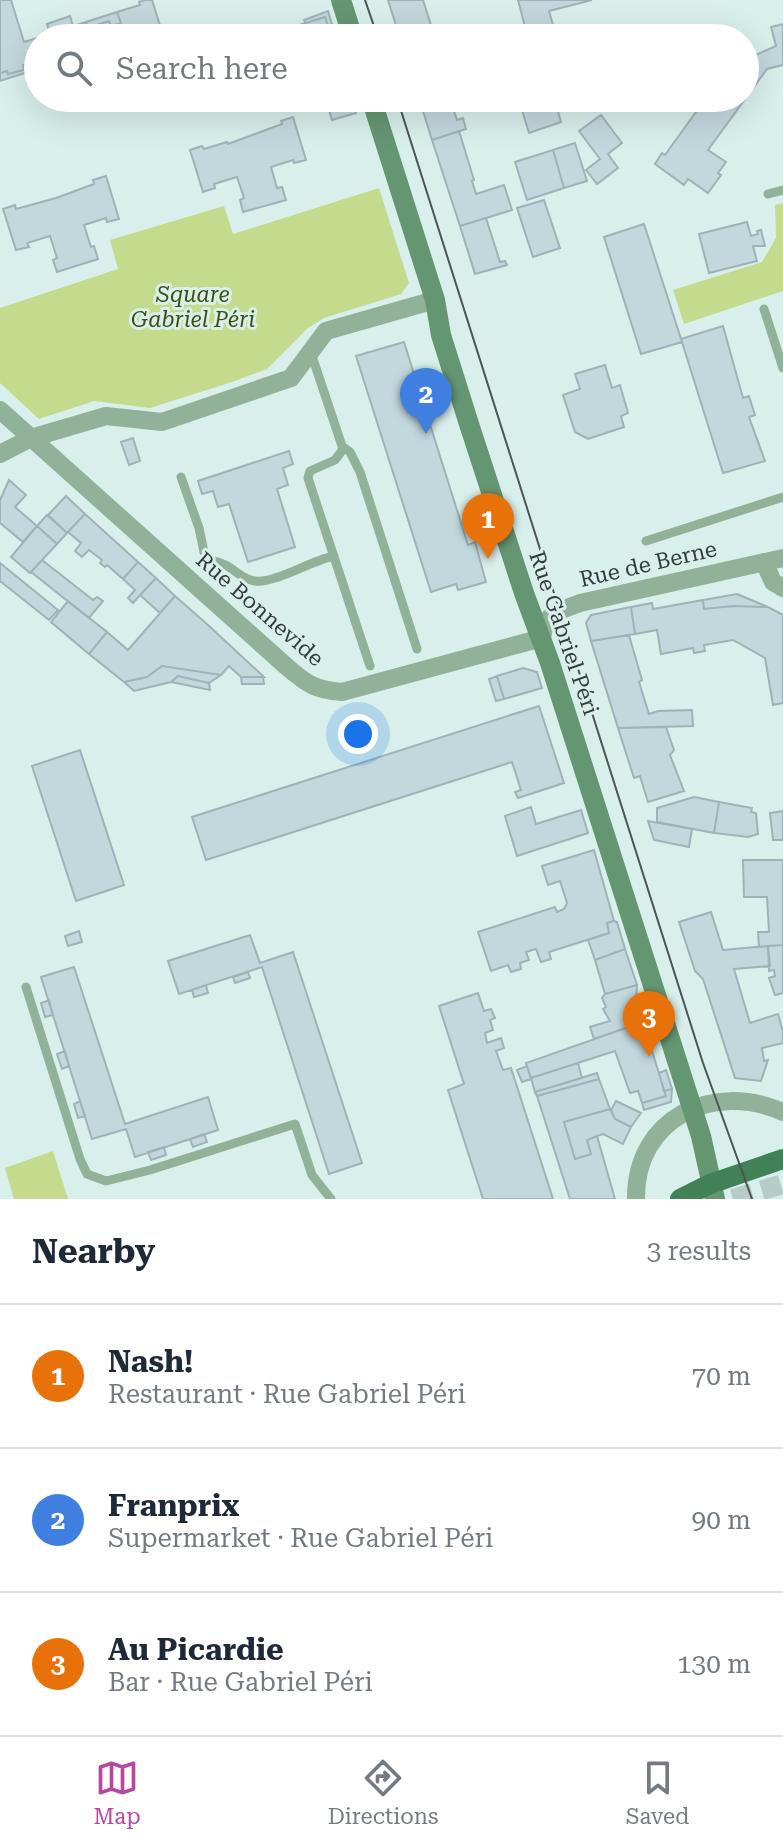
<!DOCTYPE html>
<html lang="en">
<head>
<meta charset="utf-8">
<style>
  body { margin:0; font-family:"Roboto Serif",serif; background:#f6f6f7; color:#1f2937 }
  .you { position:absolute; left:358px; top:734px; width:28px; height:28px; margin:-20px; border:6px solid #fff; border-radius:50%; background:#1a73e8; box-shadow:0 0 0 12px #1a73e833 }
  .badge { display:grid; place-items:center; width:52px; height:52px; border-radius:50%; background:#b947a2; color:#fff; font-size:26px; font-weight:700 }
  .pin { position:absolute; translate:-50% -66px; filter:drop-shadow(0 2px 4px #0008) }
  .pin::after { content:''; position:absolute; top:42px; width:28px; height:24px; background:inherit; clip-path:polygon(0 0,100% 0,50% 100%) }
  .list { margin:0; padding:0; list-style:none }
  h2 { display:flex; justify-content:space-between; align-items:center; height:104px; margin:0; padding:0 32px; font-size:34px }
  h2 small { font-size:26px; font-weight:400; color:#747a83 }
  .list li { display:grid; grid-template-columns:52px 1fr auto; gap:24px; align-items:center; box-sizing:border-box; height:144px; padding:0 32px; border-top:2px solid #e0e1e3 }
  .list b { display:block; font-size:30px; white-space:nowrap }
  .list p { margin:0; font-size:26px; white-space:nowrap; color:#747a83 }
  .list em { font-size:26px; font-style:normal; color:#747a83 }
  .icon { flex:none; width:44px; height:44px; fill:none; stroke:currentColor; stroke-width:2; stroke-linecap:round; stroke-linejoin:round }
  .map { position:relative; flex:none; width:783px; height:1199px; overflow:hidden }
  .search { position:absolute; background:#fff; box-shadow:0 8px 32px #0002; left:24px; right:24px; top:24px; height:88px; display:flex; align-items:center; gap:20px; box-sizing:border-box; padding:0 28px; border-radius:44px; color:#747a83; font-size:30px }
  .sheet { height:536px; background:#fff }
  nav { display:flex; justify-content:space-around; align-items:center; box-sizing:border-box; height:112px; border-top:2px solid #e0e1e3; background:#fff; font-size:22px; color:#747a83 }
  nav a { display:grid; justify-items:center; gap:4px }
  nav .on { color:#b947a2 }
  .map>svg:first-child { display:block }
  .green { fill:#c4da8c }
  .building { fill:#c2d8dd; stroke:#9eb3b8; stroke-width:2 }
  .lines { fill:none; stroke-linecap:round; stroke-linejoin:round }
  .primary-tunnel { stroke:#b7cbc8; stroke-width:20; stroke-dasharray:20 10; stroke-linecap:butt }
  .lane { stroke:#91b299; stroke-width:9 }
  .street { stroke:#91b299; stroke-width:18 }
  .secondary { stroke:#659672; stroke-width:20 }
  .primary { stroke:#428156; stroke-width:20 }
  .tram { stroke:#4b5654; stroke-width:2 }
  .labels { text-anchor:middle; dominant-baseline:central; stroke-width:6; stroke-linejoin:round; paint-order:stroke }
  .park-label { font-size:22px; font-style:italic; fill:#404e11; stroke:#d8efeb }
  .street-label { font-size:22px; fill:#333c3a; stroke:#d8efeb }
</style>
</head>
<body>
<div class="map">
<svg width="783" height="1199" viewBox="0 0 783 1199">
  <rect width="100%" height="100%" fill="#d8efeb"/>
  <path class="green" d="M379 188 409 283 401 294 324 318 308 328 267 369 232 382 150 408 94 401 39 419 0 383V308L118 269 110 240 224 206 233 234Z
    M783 203V291L684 324 673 290 762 262 776 238 775 205Z
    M53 1151 68 1199H14L5 1168Z"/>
  <path class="building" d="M0 0H11L24 42 50 34 47 24 70 16 73 26 86 22 89 33 98 31 97 25 109 21 111 26 121 23 117 12 140 5 139 2 145 0H152L164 38H38V69L34 70 32 63 23 65 24 70 8 74 7 71 0 73Z
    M388 0H423L435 38H400Z
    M518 0H592L549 11 556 35 545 38H528Z
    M328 11 336 38H332L325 17 306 23 304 20Z
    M117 12 121 23 111 26 109 21 97 25 98 31 89 33 86 22Z
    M325 17 332 38H299L296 26Z
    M783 24V65L767 69 708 150 726 162 718 173 721 175 708 193 688 179 684 185 655 164 662 153 665 155 706 98H745V55L751 57 776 46 771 27Z
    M32 63 34 70 0 81V73L7 71 8 74 24 70 23 65Z
    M319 98H351L356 113 332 120 328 107 322 109Z
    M419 98H454L456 104 452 105 457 120 463 118 466 129 432 140Z
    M555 100 561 122 529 133 522 110Z
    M601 115 622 143 608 154 618 168 597 184 586 170 600 159 579 131Z
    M293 117 306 160 294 163 293 160 271 167 277 188 282 187 286 200 243 212 240 200 244 198 237 177 214 184 215 188 203 192 190 150 202 146 204 149 227 142 228 144 282 124 281 121Z
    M459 131 474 180 472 181 476 194 504 185 512 210 460 226 432 140Z
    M575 143 587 181 564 188 553 150Z
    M553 150 564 188 527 200 515 162Z
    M106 176 119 219 107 222 106 218 84 225 91 247 94 246 98 259 57 272 53 260 57 258 50 236 27 243 29 247 16 250 3 209 15 205 16 209 56 198 94 184 93 180Z
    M544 200 560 248 533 257 517 208Z
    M486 218 500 262 505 261 507 265 475 274 460 226Z
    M747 222 751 236 758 234 757 231 761 230 765 246H753L757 261 709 273 699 234Z
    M644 224 682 342 641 354 604 237Z
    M723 326 743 398 749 396 755 415 749 417 765 461 723 473 681 339Z
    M404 342 468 545 475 542 486 582 458 590 456 584 431 592 356 356Z
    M605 365 612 388 620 385 628 413 621 416 624 427 588 439 575 432 563 395 580 389 575 374Z
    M133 438 140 461 129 465 121 442Z
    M289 451 293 464 283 468 288 485 277 489 295 547 248 562 229 504 218 507 213 491 202 494 198 481Z
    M9 480 26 495 15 507 37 526 23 542 0 523V500Z
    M66 496 85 514 67 533 48 515Z
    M85 514 138 562 123 579 107 565 105 567 100 563 102 560 89 550 82 557 75 551 81 543 68 532Z
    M47 515 67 533 57 544 37 526Z
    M37 526 57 544 30 573 11 557Z
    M42 560 93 600 97 597 103 601 89 618 31 572Z
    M138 562 156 578 133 603 128 598 135 590 123 579Z
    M0 563 58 610 49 620 0 581Z
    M156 578 175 596 160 613 140 595Z
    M737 594 768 607 733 606 704 609 703 600Z
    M175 596 208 625 264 677H241L229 666 221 675 162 666 147 677 124 682 89 654 107 632 128 650Z
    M703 600 704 609 733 606 768 607 783 615V703L773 705 765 658 733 640 704 645 705 651 694 653 693 648 661 654 657 630 635 634 631 607 652 603 653 609Z
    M68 601 107 632 89 654 51 622Z
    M631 607 635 634 591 641 586 623 591 615Z
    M629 635 642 680 639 682 649 714 658 711 692 710 693 726 618 728 591 641Z
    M162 666 221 675 209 683 178 676 171 682 134 691 124 682 147 677Z
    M523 668 537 672 542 688 504 699 497 676Z
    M178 676 209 683 210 690 171 682Z
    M497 676 504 699 496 701 489 679Z
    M241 677H263L264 684H242Z
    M539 706 564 783 518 798 515 792 521 790 512 762 206 860 192 817Z
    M666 727 674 750 670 755 684 791 648 802 640 776 634 778 618 728Z
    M80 750 124 885 76 901 32 766Z
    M694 797 719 802 714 833 657 822V808Z
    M719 802 752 808 751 812 756 813 758 834 748 837 714 833Z
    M531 807 536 824 581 810 588 833 517 856 505 816Z
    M783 811V840H773L770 813Z
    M648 821 692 829 689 847 654 840Z
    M594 850 614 921 607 923 609 933 549 952 551 959 541 962 536 949 526 952 529 960 520 963 521 969 511 972 508 965 491 971 478 932 555 907 557 912 564 909 567 903 560 881 548 885 542 866Z
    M743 860H783V945L759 947 758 932H769L767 897H744Z
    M711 912 723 950 768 946 770 966 734 969 750 1023 778 1014 783 1032V1043L762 1048 764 1061 768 1060 761 1081 735 1078 703 979 695 971 679 922Z
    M614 921 617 922 625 949 595 960 588 940 609 933 607 923Z
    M79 931 82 942 68 946 65 936Z
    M250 935 260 963 293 952 362 1163 329 1174 262 967 179 994 168 961Z
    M783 945V993L775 995 769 978 775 976 774 970 769 971 768 946Z
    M625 949 637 985 605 994 595 960Z
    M74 967 125 1124 208 1097 218 1130 135 1157 126 1129 92 1139 41 977Z
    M248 972 250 978 235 983 233 977Z
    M206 985 208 993 194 997 192 990Z
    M637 985 636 1000 643 1022 594 1039 590 1027 610 1021 603 1009 606 1007 602 998 605 994Z
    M478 993 484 1011 491 1009 495 1018 490 1020 493 1030 485 1033 487 1043 501 1038 504 1048 496 1051 503 1070 511 1068 553 1199H483L448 1090 464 1084 439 1006Z
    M49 1000 53 1015 45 1017 41 1003Z
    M643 1022 666 1096 642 1103 638 1091 630 1093 615 1051 531 1078 526 1063Z
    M65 1051 69 1066 62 1069 57 1054Z
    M578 1063 582 1078 535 1092 531 1078Z
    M527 1066 531 1079 522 1082 517 1070Z
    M666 1070 672 1089 664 1091 659 1073Z
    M597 1073 599 1079 537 1096 535 1092Z
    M599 1079 610 1109 564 1122 575 1159 591 1154 587 1140 597 1136 615 1199H570L537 1096Z
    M672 1089 671 1102 644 1110 642 1103 666 1096 664 1091Z
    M80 1101 85 1116 78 1118 74 1104Z
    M616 1101 641 1113 631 1127 615 1119 611 1110Z
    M610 1109 615 1119 631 1127 623 1144 603 1134 597 1136 587 1140 591 1154 575 1159 564 1122Z
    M204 1134 207 1142 193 1147 190 1139Z
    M164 1147 166 1155 151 1160 148 1152Z"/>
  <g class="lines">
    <path class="primary-tunnel" d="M733 1199 783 1184"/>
    <path class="lane" d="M768 194 783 190
      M764 309 783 368
      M311 353 342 446 350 452 360 472 417 649
      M344 448 335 460 310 471 308 478 370 666
      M181 477 199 528 204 552 209 560C233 563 238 579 255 581 274 584 312 560 334 556
      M646 541 783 497
      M26 987 80 1159 87 1174 106 1181 150 1170 295 1124 312 1175 331 1199"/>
    <path class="street" d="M0 410 287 667C307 684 315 690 342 692L542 638C547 610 556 613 580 603L783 558
      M0 454 31 438 106 416 162 422 291 378 326 331 435 300
      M764 562 773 582 783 588
      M636 1199C635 1118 713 1081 783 1112"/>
    <path class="secondary" d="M341 0 353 38
      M371 98 435 300 441 335 469 424 524 593 550 663 701 1136 715 1199"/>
    <path class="primary" d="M680 1199 710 1184 783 1159"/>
    <path class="tram" d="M365 0 378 38
      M397 98 703 1063 752 1199"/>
  </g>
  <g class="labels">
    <g class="park-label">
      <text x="193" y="294">Square<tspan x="193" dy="25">Gabriel Péri</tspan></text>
    </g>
    <g class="street-label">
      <text transform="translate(648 564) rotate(-13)">Rue de Berne</text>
      <text transform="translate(260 609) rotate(41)">Rue Bonnevide</text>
      <text transform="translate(564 633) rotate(71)">Rue Gabriel Péri</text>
    </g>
  </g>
</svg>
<div class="you"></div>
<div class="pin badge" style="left:488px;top:559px;background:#e8710a">1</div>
<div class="pin badge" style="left:426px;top:434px;background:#3f7fe0">2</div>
<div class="pin badge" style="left:649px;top:1057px;background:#e8710a">3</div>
<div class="search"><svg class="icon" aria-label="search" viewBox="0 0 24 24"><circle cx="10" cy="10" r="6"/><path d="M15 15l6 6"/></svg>Search here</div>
</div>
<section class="sheet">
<h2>Nearby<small>3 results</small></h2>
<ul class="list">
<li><span class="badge" style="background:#e8710a">1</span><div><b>Nash!</b><p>Restaurant · Rue Gabriel Péri</p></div><em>70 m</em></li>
<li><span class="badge" style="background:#3f7fe0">2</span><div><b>Franprix</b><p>Supermarket · Rue Gabriel Péri</p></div><em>90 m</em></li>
<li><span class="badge" style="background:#e8710a">3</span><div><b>Au Picardie</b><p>Bar · Rue Gabriel Péri</p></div><em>130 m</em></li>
</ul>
</section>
<nav>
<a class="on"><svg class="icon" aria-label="map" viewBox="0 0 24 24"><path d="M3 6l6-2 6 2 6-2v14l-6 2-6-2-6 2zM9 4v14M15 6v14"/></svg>Map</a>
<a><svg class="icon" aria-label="directions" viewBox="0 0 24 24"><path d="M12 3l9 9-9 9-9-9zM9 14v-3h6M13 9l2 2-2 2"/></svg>Directions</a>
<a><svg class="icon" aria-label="saved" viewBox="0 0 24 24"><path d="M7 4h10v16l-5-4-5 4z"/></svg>Saved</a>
</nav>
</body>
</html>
